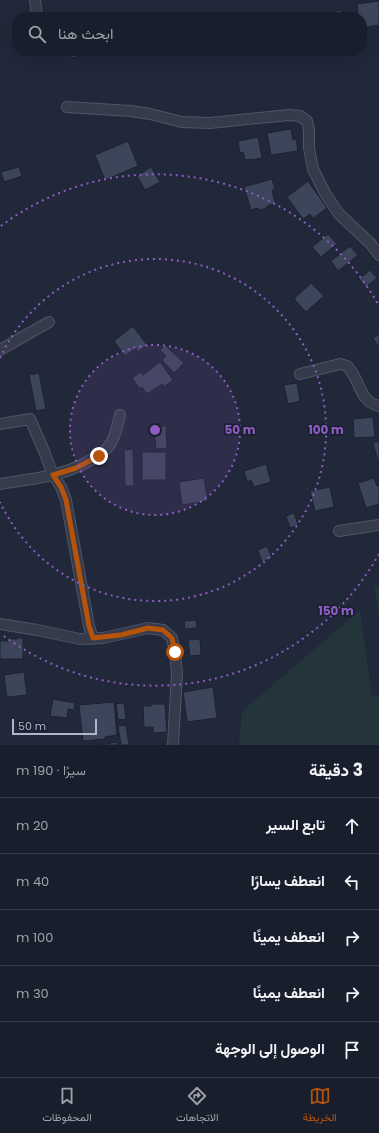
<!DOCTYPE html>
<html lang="ar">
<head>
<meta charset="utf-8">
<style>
  body { margin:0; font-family:Poppins,Vazirmatn,sans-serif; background:#222734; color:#f1f3f6; direction:rtl }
  .scale { position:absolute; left:12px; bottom:10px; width:85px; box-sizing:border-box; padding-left:4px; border:2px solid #b0b5c7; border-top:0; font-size:11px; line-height:14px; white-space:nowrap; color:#b0b5c7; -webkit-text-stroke:3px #1a202f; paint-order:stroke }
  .stop { position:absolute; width:12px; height:12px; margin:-9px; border:3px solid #b45309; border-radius:50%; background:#fff }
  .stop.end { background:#b45309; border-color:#fff; box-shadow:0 1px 4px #0008 }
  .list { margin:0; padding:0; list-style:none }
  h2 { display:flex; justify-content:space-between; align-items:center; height:52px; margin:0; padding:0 16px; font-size:17px }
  h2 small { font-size:13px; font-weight:400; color:#9fa2a9 }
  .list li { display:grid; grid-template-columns:26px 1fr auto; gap:12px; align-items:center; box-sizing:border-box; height:56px; padding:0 16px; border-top:1px solid #373c48 }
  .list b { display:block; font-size:15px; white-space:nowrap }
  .list em { font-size:13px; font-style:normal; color:#9fa2a9 }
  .icon { flex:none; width:22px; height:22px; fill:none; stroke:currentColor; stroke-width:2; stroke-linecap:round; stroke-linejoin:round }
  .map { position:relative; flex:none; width:379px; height:745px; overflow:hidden; direction:ltr }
  .search { position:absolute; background:#191e2c; box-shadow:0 4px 16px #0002; left:12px; right:12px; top:12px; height:44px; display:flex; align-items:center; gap:10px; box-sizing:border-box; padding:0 14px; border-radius:16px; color:#9fa2a9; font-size:15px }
  .sheet { height:332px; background:#191e2c }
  nav { display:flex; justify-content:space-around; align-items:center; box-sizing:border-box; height:56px; border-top:1px solid #373c48; background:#191e2c; font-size:11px; color:#9fa2a9 }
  nav a { display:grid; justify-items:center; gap:2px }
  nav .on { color:#b45309 }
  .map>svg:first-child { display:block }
  .green { fill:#23353b }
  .building { fill:#3d455a; stroke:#1c2231 }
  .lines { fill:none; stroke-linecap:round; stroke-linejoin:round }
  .minor-casing { stroke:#505565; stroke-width:12 }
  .minor { stroke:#353b4b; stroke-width:10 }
  .route { stroke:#b45309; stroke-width:5 }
  .ring { fill:none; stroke:#8e5cc2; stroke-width:2; stroke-dasharray:2 4 }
  .centre { fill:#8e5cc2; stroke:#1a202f; stroke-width:2 }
  .ring-label { font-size:12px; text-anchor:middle; font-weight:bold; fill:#8e5cc2; stroke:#1a202f; stroke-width:3.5; stroke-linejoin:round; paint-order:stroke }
</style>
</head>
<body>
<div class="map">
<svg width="379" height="745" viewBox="0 0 379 745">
  <rect width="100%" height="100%" fill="#21283a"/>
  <path class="green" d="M379 585V617L374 587Z
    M360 610 372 697H379V745H239L242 711Z"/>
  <path class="building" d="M379 1V25L362 28V17H358L357 4Z
    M341 10 343 17H331L330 12Z
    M63 51H77L75 58 62 55Z
    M291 129 293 140 296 139 298 151 271 155 267 133Z
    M258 137 262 158 251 160V159L245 160 243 152 240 153 238 141Z
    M128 141 138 166 105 180 95 155Z
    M19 167 22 176 4 182 1 172Z
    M151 167 160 182 145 190 137 176Z
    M272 179 275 189 272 190 275 203 267 206V208L259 210 258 208 251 210 244 187Z
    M308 181 327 208 313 218 310 214 303 219 287 197Z
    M328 234 337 244 321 257 312 247Z
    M350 246 358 255 338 271 331 261Z
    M370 270 377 278 366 287 359 279Z
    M311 283 324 296 306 312 294 299Z
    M133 326 147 345 138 352 136 348 125 356 114 341Z
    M379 334V348L373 338Z
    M165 345 184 363 174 373 162 360 166 356 160 350Z
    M160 362 173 380 164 387 162 384 147 394 142 387 140 389 132 378 141 372 143 375Z
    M39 373 46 409 36 411 29 375Z
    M297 383 300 401 288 404 284 385Z
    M373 417 375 437 354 438 353 419Z
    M166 425 167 448 156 449 154 430Z
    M379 441V461H378L373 443Z
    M133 449 134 486H125L124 450Z
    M142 452H166V480H142Z
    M266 464 271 482 254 487 251 480 247 482 244 471Z
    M204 478 208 501 182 505 179 482Z
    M374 478 377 486 379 485V504L366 508 358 483Z
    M330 487 334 507 315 511 310 491Z
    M294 513 298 525 290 528 286 516Z
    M267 546 272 558 262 562 258 550Z
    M196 620 197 628 185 629 184 621Z
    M17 638H23V659H0V641H10V639H17Z
    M200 639 201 655 190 656 188 640Z
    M24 672 27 695 7 697 4 675Z
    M213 687 217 718 187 722 183 692Z
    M53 699 75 703 74 710 68 709 67 718 50 716Z
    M114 702 117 735 105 737V739L83 741 79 705Z
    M124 703 126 719 118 720 116 704Z
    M151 704H165L167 732 153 733V727H144L143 706H151Z
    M126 725 129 745H121L118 726Z
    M117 742 118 745H100Z"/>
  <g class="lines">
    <g class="minor-casing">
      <path id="minor" d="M35 0 37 17
        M67 107 130 111 150 114 182 122 210 123 289 115 300 116 307 121 309 131V148L313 169 325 193 339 214 371 244 379 255
        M0 350 49 322
        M300 374 340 364 347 366C349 368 351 371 353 374 360 386 363 403 379 406
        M0 424 30 419 44 451 53 475 61 487 66 500 89 626 93 639
        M0 484C31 479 61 477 89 461 96 457 104 453 109 446 116 437 117 426 120 415
        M339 531 379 525
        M0 624 37 630 80 639 103 638 148 628 163 630 172 638 175 652 177 673 173 745"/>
    </g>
    <use href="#minor" class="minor"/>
  </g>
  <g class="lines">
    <path class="route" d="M99 456 76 468 53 475 61 487 66 500 89 626 93 638 121 635 148 628 163 630 172 638 175 652"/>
  </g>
  <circle cx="155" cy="430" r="85" fill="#8e5cc2" fill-opacity=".12"/>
  <g class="ring">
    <circle cx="155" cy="430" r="85"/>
    <path d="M0 358A171 171 0 1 1 0 502"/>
    <path d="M379 554A256 256 0 0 1 1 634M1 226A256 256 0 0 1 379 306"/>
  </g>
  <circle cx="155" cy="430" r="6" class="centre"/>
  <g class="ring-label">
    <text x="240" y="434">50 m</text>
    <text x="326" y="434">100 m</text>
    <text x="336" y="615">150 m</text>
  </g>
</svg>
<div class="scale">50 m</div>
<div class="stop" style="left:175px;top:652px"></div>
<div class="stop end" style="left:99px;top:456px"></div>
<div class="search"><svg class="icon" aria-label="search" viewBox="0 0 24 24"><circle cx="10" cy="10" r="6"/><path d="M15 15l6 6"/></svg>ابحث هنا</div>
</div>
<section class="sheet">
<h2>3 دقيقة<small>سيرًا · 190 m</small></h2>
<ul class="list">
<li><svg class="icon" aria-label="ahead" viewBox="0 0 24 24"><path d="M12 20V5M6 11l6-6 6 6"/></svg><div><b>تابع السير</b></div><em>20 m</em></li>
<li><svg class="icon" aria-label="left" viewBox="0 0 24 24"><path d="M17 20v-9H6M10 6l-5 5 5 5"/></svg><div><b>انعطف يسارًا</b></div><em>40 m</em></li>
<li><svg class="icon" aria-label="right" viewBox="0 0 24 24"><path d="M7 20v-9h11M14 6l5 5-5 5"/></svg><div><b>انعطف يمينًا</b></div><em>100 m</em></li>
<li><svg class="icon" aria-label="right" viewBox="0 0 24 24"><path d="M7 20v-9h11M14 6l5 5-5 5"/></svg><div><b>انعطف يمينًا</b></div><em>30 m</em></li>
<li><svg class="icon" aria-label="arrive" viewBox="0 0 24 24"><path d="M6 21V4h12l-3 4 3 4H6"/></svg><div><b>الوصول إلى الوجهة</b></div></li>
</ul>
</section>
<nav>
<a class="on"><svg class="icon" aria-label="map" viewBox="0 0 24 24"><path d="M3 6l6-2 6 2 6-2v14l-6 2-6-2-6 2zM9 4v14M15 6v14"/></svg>الخريطة</a>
<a><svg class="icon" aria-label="directions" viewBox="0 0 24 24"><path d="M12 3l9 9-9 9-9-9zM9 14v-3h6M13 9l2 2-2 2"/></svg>الاتجاهات</a>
<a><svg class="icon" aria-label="saved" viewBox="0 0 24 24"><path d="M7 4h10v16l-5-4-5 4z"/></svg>المحفوظات</a>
</nav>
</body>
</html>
